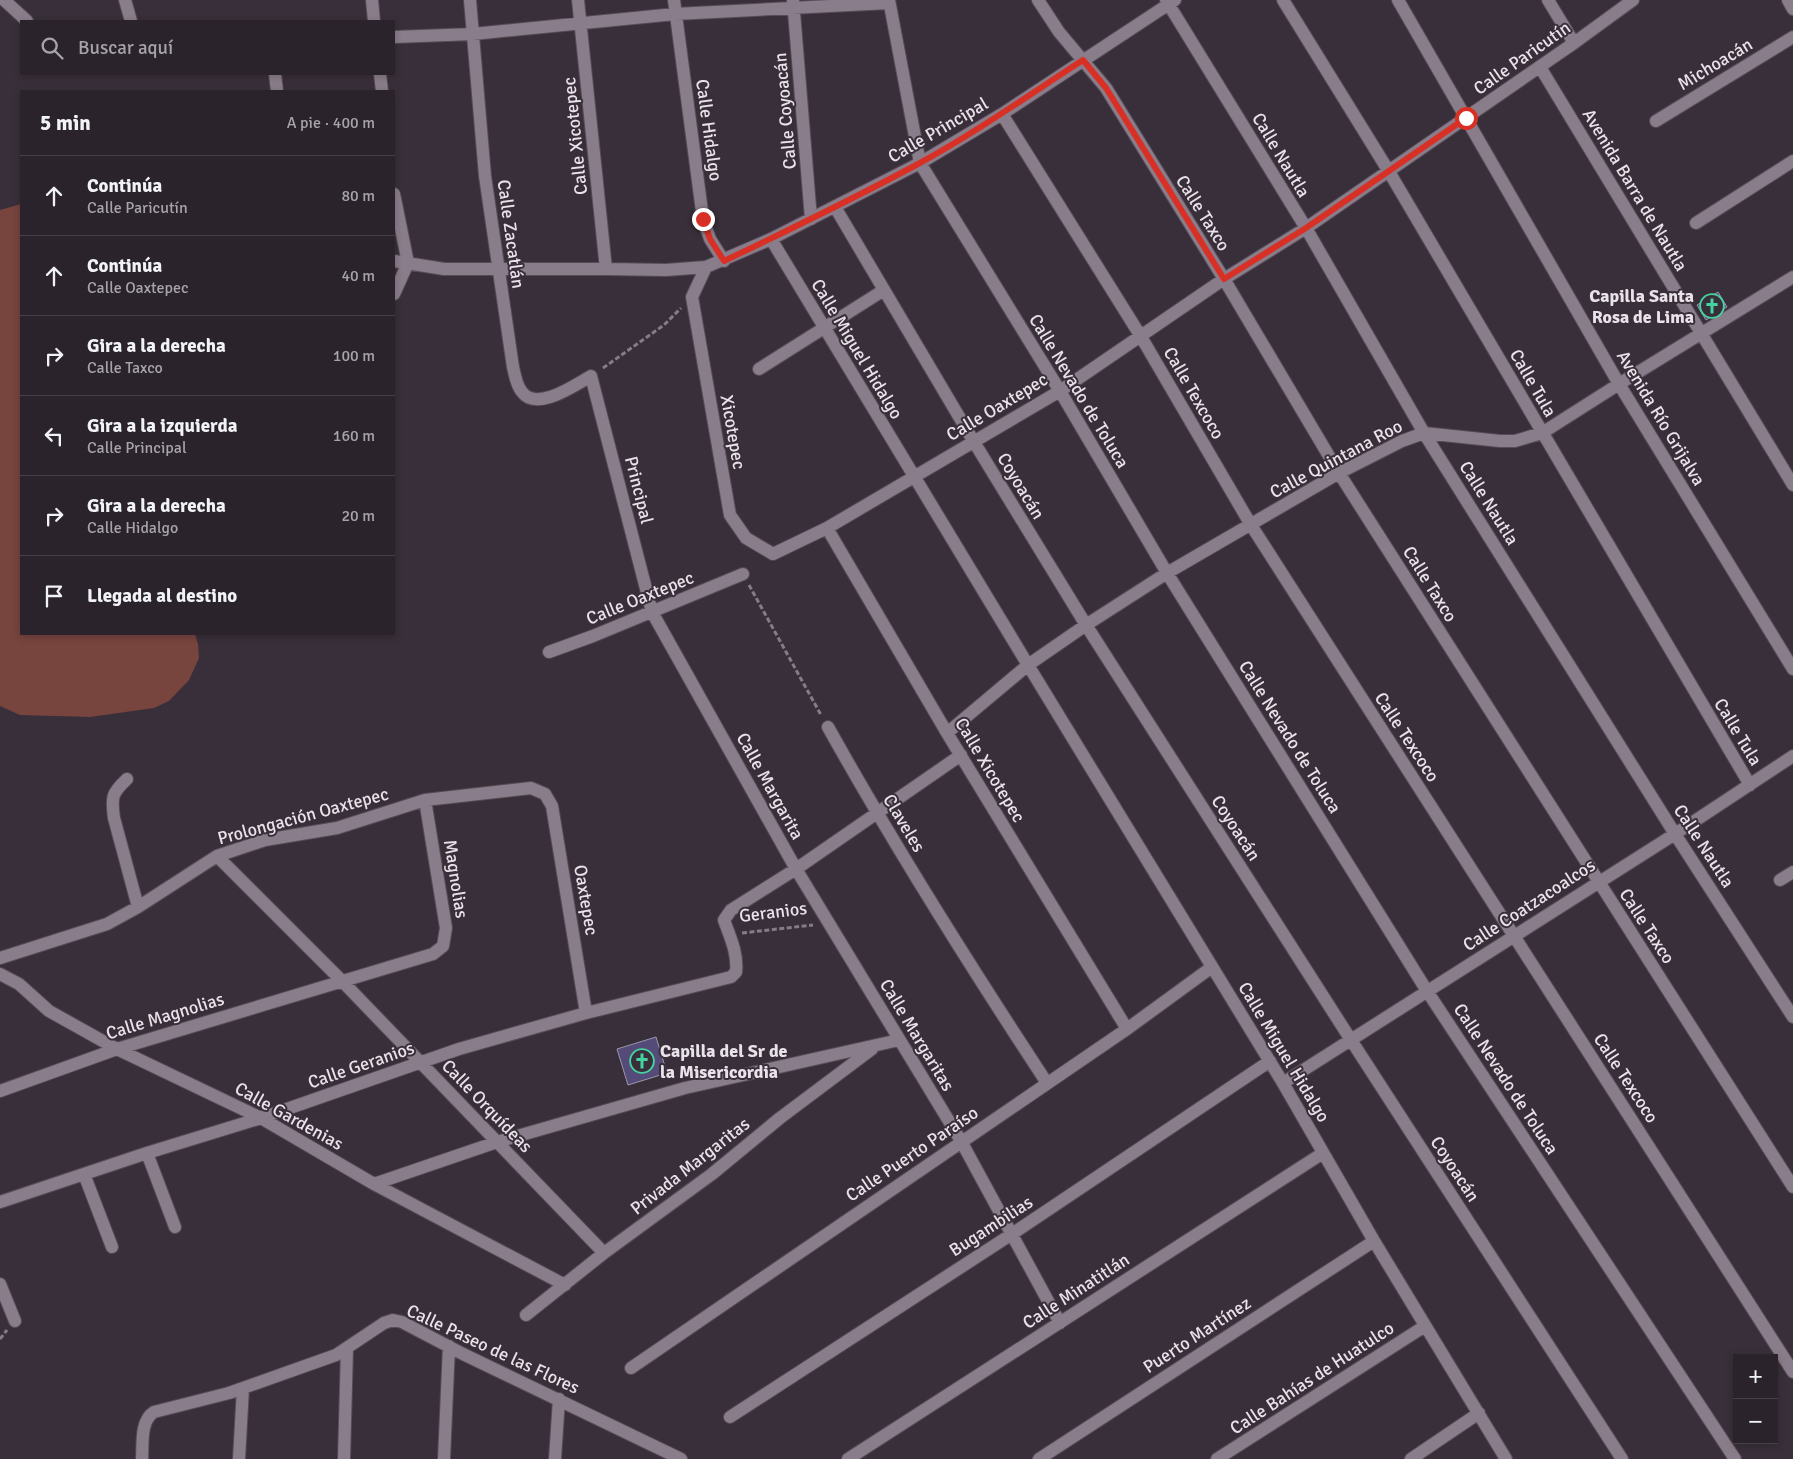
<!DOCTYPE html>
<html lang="es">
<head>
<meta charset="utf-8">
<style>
  body { margin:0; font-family:Signika,sans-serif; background:#332b34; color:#f1f3f6 }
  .controls { position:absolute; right:15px; bottom:15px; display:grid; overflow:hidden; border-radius:0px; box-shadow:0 2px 8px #0003 }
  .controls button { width:45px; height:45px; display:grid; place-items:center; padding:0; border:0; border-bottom:1px solid #474048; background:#2b232c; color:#f1f3f6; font:25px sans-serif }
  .stop { position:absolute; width:15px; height:15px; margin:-11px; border:4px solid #d93025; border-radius:50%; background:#fff }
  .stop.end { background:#d93025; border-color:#fff; box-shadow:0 1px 5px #0008 }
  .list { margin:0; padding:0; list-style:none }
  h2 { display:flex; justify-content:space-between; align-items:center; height:65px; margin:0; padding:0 20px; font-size:21px }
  h2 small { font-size:16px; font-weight:400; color:#a6a4a9 }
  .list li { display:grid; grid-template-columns:32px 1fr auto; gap:15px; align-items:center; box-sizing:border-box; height:80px; padding:0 20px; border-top:1px solid #474048 }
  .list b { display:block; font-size:19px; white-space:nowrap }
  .list p { margin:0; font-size:16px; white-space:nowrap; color:#a6a4a9 }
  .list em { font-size:16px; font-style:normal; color:#a6a4a9 }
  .icon { flex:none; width:28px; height:28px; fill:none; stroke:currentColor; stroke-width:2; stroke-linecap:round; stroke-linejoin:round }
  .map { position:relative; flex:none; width:1793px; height:1459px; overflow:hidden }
  .search { position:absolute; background:#2b232c; box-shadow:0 2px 8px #0003; left:20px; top:20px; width:375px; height:55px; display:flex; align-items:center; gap:12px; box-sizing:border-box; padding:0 18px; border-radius:0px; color:#a6a4a9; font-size:19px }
  .panel { position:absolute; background:#2b232c; box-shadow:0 2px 8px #0003; left:20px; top:90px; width:375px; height:545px; border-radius:0px }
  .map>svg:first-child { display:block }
  .green { fill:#77443e }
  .building { fill:#544b78; stroke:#9a98a9 }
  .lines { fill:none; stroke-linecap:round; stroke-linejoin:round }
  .street-casing { stroke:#554c55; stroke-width:14 }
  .path { stroke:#857c86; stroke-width:3; stroke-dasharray:5 2.5; stroke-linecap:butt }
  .street { stroke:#8a7d8b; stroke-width:12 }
  .route { stroke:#d93025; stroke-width:6 }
  .labels { text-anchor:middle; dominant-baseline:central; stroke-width:4; stroke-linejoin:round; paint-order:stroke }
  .street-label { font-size:18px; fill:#e9e2ea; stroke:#392f3a }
  .poi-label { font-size:18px; font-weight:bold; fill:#e9e2ea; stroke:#392f3a; text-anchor:end }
</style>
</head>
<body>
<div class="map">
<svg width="1793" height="1459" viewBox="0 0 1793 1459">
  <rect width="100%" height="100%" fill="#392f3a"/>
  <path class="green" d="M21 204V634H195L198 644 199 658 189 680 169 701 154 708 90 717 20 715 0 706V210Z"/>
  <path class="building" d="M1718 292 1727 307 1706 320 1697 305Z
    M656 1037 667 1073 628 1085 617 1049Z"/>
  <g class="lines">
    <g class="street-casing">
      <path id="street" d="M4 0 27 21
        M125 0 131 21
        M372 0 374 21
        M470 0 485 176 513 367C515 375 516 385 522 392 537 412 575 385 591 376L652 612 796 869 961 1141 1060 1323
        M578 0 606 269
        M674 0 703 219 710 239 724 261
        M793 0 811 219
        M889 0 920 163 1060 391 1167 573 1427 991 1735 1459
        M1038 0 1059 32 1106 88 1224 279 1339 473 1793 1187
        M1166 0 1306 228 1424 433 1675 834 1793 1017
        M1283 0 1388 170 1750 785
        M1398 0 1619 384 1793 669
        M1548 0 1574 43
        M1788 0 1793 9
        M394 37 473 34 675 14 889 3
        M1540 67 1793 485
        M275 74 277 91
        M380 74 382 91
        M1002 114 1140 335 1251 525 1793 1372
        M1656 121 1793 37
        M394 194 408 263 394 294
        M835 207 974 442 1086 625 1351 1040 1622 1459
        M1696 223 1793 161
        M771 239 1028 665 1283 1083 1374 1241 1506 1459
        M394 261 444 269H606L666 270 706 267 771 239 920 163 1002 114 1175 0
        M706 267 692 297 730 515 746 538 773 554 827 528 1060 391 1224 279 1306 228 1574 43 1633 0
        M759 369 884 290
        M827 528 947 733 1127 1029
        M549 652 593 636 743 574
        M828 727C896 849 970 966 1047 1083
        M947 733 1028 665 1086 625 1167 573 1339 473 1402 441 1424 433 1500 441H1515L1542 433 1619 384 1793 277
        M127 779C112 793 111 797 114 818L138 907
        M217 856 342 981 604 1253
        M1780 880 1793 872
        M0 958 107 924 138 907 217 856 265 840 337 828 425 800 531 788 545 794 552 806 586 1013
        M0 974 19 984 49 1011 117 1049 261 1118 374 1184 565 1285
        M1283 1083 1675 834 1793 756
        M0 1091 117 1049 433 954 443 946 446 928 425 800
        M147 1153 175 1227
        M84 1174 112 1247
        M374 1184 497 1142 685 1088 899 1040
        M0 1202 147 1153 261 1118 459 1049 586 1013 731 977 736 972C738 953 730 937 724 920L731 910 796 869 961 755
        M0 1284 15 1321
        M526 1315 604 1253 712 1174 780 1118 872 1049
        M631 1368 1127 1029 1212 967
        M730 1417 1012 1234 1270 1061
        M142 1459C143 1444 140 1421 154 1412L229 1393 336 1355 384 1323 393 1320 402 1322 463 1354 681 1459
        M239 1459 243 1388
        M344 1459 347 1348
        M444 1459 449 1346
        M555 1459 559 1399
        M848 1459 1323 1153
        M1039 1459 1374 1241
        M1217 1459 1425 1326
        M1411 1459 1479 1413"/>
    </g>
    <path class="path" d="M603 368 664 325 681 308
      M749 585 821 715
      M742 933 813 925
      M0 1339 7 1330"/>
    <use href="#street" class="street"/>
  </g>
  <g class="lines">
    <path class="route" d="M703 219 710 239 724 261C789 230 855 198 918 164 975 133 1029 95 1083 60L1106 88 1224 279 1306 228 1466 118"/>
  </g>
  <defs>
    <g id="church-ring" transform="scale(1.25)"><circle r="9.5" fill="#392f3a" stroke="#44d49f" stroke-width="1.5"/><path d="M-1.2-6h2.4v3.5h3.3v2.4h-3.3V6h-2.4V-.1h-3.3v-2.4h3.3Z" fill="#44d49f"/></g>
  </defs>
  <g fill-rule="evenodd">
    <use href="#church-ring" x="1712" y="306"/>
    <use href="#church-ring" x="642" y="1061"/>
  </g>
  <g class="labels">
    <g class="street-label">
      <text transform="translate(1522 58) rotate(-35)">Calle Paricutín</text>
      <text transform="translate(1715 64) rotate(-31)">Michoacán</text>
      <text transform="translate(785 111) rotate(-95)">Calle Coyoacán</text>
      <text transform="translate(709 130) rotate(82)">Calle Hidalgo</text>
      <text transform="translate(938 130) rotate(-30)">Calle Principal</text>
      <text transform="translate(575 136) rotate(-96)">Calle Xicotepec</text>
      <text transform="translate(1281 155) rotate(59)">Calle Nautla</text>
      <text transform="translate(1635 190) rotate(59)">Avenida Barra de Nautla</text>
      <text transform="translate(1203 213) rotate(58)">Calle Taxco</text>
      <text transform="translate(511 234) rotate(82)">Calle Zacatlán</text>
      <text transform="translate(857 349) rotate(59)">Calle Miguel Hidalgo</text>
      <text transform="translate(1533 383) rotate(60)">Calle Tula</text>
      <text transform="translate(1079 391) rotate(59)">Calle Nevado de Toluca</text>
      <text transform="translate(1194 393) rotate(60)">Calle Texcoco</text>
      <text transform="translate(997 407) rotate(-31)">Calle Oaxtepec</text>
      <text transform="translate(1661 418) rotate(59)">Avenida Río Grijalva</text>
      <text transform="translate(733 432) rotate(80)">Xicotepec</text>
      <text transform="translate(1336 459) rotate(-28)">Calle Quintana Roo</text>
      <text transform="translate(1021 486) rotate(59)">Coyoacán</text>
      <text transform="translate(639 490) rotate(76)">Principal</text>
      <text transform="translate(1489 503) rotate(58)">Calle Nautla</text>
      <text transform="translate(1430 584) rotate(58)">Calle Taxco</text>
      <text transform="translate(640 598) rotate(-22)">Calle Oaxtepec</text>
      <text transform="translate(1738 732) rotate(59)">Calle Tula</text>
      <text transform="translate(1290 737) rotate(58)">Calle Nevado de Toluca</text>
      <text transform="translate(1407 737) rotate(57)">Calle Texcoco</text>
      <text transform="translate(990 770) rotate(59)">Calle Xicotepec</text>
      <text transform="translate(770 786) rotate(61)">Calle Margarita</text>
      <text transform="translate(303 816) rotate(-15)">Prolongación Oaxtepec</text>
      <text transform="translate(904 823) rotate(59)">Claveles</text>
      <text transform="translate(1236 828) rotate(57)">Coyoacán</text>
      <text transform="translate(1704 846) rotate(57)">Calle Nautla</text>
      <text transform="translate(456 879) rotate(81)">Magnolias</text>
      <text transform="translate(586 900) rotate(80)">Oaxtepec</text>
      <text transform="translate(1529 905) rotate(-33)">Calle Coatzacoalcos</text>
      <text transform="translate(773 912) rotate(-7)">Geranios</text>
      <text transform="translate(1647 926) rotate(57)">Calle Taxco</text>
      <text transform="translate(165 1016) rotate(-17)">Calle Magnolias</text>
      <text transform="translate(917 1035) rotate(59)">Calle Margaritas</text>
      <text transform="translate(1284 1052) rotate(59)">Calle Miguel Hidalgo</text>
      <text transform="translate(361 1065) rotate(-19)">Calle Geranios</text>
      <text transform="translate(1626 1078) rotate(57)">Calle Texcoco</text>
      <text transform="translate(1506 1079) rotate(57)">Calle Nevado de Toluca</text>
      <text transform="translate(487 1106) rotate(46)">Calle Orquídeas</text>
      <text transform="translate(289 1116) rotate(29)">Calle Gardenias</text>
      <text transform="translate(912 1154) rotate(-34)">Calle Puerto Paraíso</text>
      <text transform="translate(690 1166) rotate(-38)">Privada Margaritas</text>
      <text transform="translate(1455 1169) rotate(57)">Coyoacán</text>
      <text transform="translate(991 1226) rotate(-33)">Bugambilias</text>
      <text transform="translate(1076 1291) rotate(-33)">Calle Minatitlán</text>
      <text transform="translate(1197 1335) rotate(-33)">Puerto Martínez</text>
      <text transform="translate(493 1349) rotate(25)">Calle Paseo de las Flores</text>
      <text transform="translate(1312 1378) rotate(-33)">Calle Bahías de Huatulco</text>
    </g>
    <g class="poi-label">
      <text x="1694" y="296">Capilla Santa<tspan x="1694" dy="21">Rosa de Lima</tspan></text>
      <text x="660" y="1051" text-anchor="start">Capilla del Sr de<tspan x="660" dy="21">la Misericordia</tspan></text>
    </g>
  </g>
</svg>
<div class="controls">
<button>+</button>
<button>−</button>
</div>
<div class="stop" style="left:1466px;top:118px"></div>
<div class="stop end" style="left:703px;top:219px"></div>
<div class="search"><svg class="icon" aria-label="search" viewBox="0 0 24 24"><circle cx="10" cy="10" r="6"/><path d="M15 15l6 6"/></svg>Buscar aquí</div>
<section class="panel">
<h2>5 min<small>A pie · 400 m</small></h2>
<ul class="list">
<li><svg class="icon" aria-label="ahead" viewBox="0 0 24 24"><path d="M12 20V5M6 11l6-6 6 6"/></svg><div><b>Continúa</b><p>Calle Paricutín</p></div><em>80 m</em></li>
<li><svg class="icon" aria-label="ahead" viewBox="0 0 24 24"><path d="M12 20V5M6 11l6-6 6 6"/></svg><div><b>Continúa</b><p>Calle Oaxtepec</p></div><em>40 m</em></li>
<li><svg class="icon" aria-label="right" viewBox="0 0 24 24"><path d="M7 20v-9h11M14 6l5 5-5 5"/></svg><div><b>Gira a la derecha</b><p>Calle Taxco</p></div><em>100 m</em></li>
<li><svg class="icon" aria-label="left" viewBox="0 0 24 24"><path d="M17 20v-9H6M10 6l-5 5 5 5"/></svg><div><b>Gira a la izquierda</b><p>Calle Principal</p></div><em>160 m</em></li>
<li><svg class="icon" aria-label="right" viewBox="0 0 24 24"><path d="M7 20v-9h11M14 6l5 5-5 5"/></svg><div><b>Gira a la derecha</b><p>Calle Hidalgo</p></div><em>20 m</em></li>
<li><svg class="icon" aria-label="arrive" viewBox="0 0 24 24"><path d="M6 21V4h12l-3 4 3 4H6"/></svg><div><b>Llegada al destino</b></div></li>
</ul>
</section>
</div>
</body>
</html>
